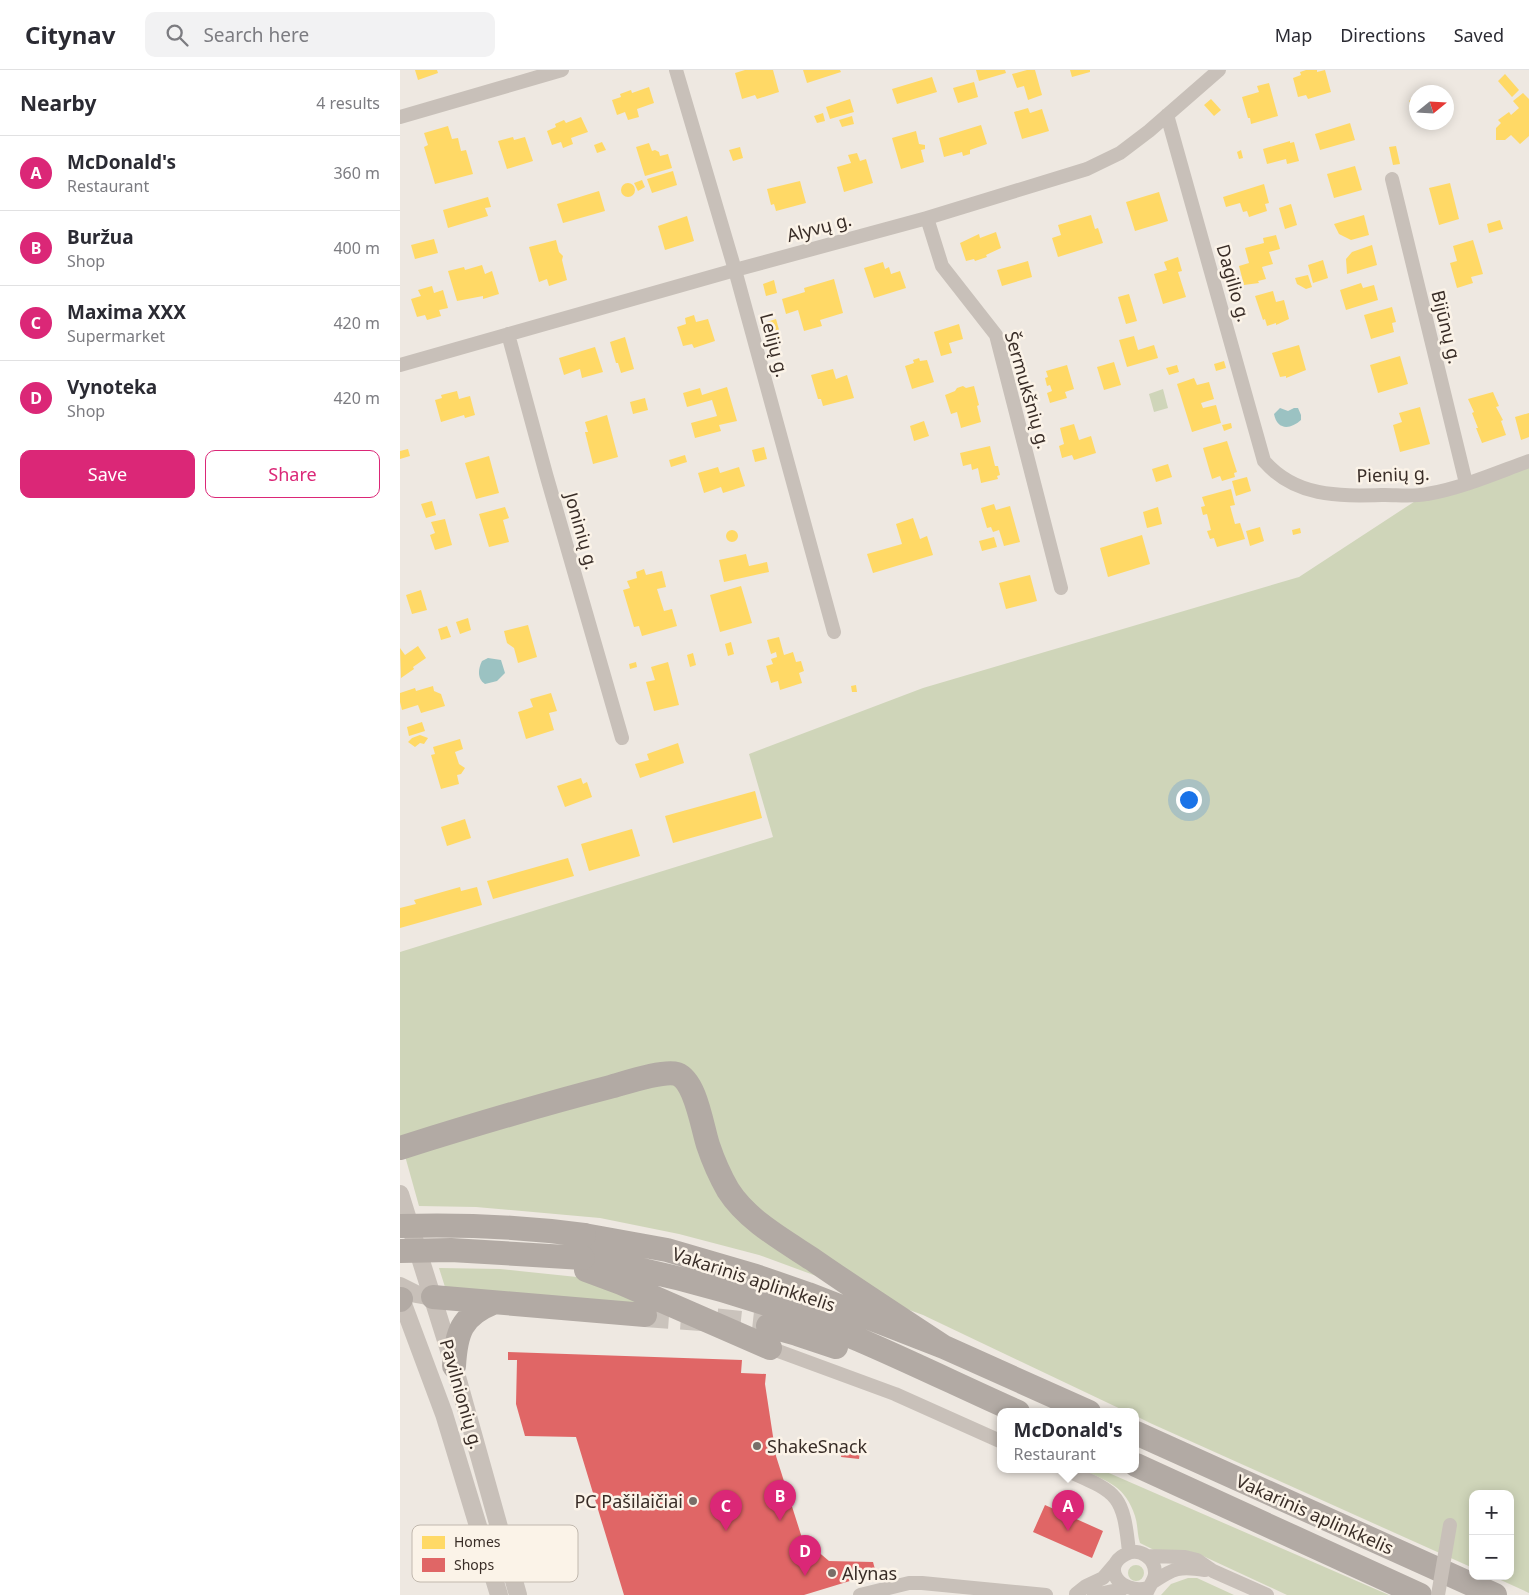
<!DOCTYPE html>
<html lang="en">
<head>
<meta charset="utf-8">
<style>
  body { margin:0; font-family:"Noto Sans",sans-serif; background:#f2f2f3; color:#2b2b33 }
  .controls { position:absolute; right:15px; bottom:15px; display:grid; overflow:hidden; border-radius:10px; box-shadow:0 2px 12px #0003 }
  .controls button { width:45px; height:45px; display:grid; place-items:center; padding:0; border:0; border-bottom:1px solid #e1e1e2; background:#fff; color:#2b2b33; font:25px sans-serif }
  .compass { position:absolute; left:1009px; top:15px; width:45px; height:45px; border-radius:50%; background:#fff; box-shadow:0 2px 12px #0003; rotate:72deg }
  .you { position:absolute; left:788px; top:729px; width:18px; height:18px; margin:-12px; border:4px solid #fff; border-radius:50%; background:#1a73e8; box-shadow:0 0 0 8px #1a73e833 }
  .badge { display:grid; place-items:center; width:32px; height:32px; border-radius:50%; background:#db2777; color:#fff; font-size:16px; font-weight:700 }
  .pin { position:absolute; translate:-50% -41px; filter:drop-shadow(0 1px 2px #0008) }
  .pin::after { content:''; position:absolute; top:26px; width:18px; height:15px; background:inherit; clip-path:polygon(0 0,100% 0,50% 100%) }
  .popup { position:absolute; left:597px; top:1338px; width:142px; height:65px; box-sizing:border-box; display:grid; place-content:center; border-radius:10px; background:#fff; filter:drop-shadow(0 1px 4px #0005); font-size:16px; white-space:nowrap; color:#7c7c81 }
  .popup b { font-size:19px; color:#2b2b33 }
  .popup::after { content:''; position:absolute; left:50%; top:100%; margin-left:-10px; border:10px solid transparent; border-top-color:#fff }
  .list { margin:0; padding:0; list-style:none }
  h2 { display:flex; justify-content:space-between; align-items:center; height:65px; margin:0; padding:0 20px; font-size:21px }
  h2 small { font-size:16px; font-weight:400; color:#7c7c81 }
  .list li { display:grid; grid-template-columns:32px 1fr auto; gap:15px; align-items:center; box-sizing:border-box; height:75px; padding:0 20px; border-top:1px solid #e1e1e2 }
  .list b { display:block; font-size:19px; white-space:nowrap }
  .list p { margin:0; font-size:16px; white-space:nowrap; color:#7c7c81 }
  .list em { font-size:16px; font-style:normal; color:#7c7c81 }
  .actions { display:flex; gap:10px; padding:15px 20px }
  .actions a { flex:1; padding:11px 0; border:1px solid #db2777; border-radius:10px; text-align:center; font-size:18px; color:#db2777 }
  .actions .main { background:#db2777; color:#fff }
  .icon { flex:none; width:28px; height:28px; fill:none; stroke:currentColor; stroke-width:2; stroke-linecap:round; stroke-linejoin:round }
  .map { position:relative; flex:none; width:1129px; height:1525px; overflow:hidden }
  header { display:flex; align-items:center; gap:30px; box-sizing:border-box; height:70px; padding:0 25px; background:#fff; border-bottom:1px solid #e1e1e2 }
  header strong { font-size:24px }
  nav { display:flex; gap:28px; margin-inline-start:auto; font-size:18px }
  .search { width:350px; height:45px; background:#f2f2f3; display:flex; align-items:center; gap:12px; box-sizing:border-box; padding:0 18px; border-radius:10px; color:#7c7c81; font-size:19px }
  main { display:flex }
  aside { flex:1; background:#fff }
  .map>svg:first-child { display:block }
  .green { fill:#cfd5b9 }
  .water { fill:#9bc2c2 }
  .homes { fill:#ffd966 }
  .shops { fill:#e06666 }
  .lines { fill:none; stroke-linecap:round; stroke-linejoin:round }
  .trunk-tunnel { stroke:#cac3bc; stroke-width:24; stroke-dasharray:24 12; stroke-linecap:butt }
  .minor { stroke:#c8c0b9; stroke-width:14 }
  .tertiary { stroke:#c8c0b9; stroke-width:18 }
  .trunk { stroke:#b2aaa4; stroke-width:24 }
  .minor-bridge { stroke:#c8c0b9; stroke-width:14 }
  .trunk-bridge { stroke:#b2aaa4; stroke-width:24 }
  .poi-dot { fill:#786e68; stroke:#fbf3e8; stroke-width:2 }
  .labels { text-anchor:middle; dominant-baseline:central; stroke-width:5; stroke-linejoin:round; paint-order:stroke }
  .street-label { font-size:18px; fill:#392d27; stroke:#fbf3e8 }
  .poi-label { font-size:18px; fill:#392d27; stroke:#fbf3e8; text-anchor:start }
  .key { fill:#fbf3e8; stroke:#c1b8ae; stroke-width:1 }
  .key-label { font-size:14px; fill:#392d27 }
</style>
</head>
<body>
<header>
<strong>Citynav</strong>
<div class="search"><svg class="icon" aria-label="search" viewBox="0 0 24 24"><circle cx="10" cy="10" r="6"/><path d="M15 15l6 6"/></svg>Search here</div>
<nav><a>Map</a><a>Directions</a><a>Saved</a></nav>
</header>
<main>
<aside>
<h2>Nearby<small>4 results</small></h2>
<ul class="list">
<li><span class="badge">A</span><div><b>McDonald's</b><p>Restaurant</p></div><em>360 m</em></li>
<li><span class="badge">B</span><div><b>Buržua</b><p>Shop</p></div><em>400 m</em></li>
<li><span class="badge">C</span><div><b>Maxima XXX</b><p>Supermarket</p></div><em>420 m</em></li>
<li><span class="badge">D</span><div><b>Vynoteka</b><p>Shop</p></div><em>420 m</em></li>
</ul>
<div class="actions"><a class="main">Save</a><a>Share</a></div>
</aside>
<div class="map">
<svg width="1129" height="1525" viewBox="0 0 1129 1525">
  <rect width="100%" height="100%" fill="#eee8e1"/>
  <path class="green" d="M763 319 768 338 754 342 749 324Z
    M1129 391V1523L1092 1506H1110V1424H1073V1498L750 1353 736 1346V1342H727L523 1245 359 1185 279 1164 200 1148 76 1137 19 1136 0 1068V882L373 767 349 684 523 618 899 507 1026 424Z
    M39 1198 100 1199 177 1207 245 1234 45 1217Z
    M682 1400H702L989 1525H887L803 1486 758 1482 740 1473C737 1464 738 1455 735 1446 726 1417 708 1411 682 1400Z
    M728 1503a8 8 0 1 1 16 0a8 8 0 1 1-16 0Z
    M788 1508H797L834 1525H761L771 1514Z"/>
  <path class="water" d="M880 338 888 341 894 338H898L901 345V350C890 360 877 360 874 344Z
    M88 588 101 590 105 603 97 611 85 614C77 609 78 599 82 591Z"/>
  <path class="homes" d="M15 0H37L38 3 18 10Z
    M345 0H373L379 22 357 29 355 25 342 29 335 3Z
    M403 0H440L441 2 407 13Z
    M576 0H605L606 3 579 11Z
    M627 0H635L642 25 628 30 624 16 617 18 612 4Z
    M670 0H690V2L672 7Z
    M906 0H917V2L925 0 931 22 908 29 906 25 898 27 893 8 901 5 900 2Z
    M1105 4 1119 20 1112 27 1098 11Z
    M532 7 537 22 497 34 492 19Z
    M574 12 578 27 558 33 553 18Z
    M869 13 878 46 851 54 850 48H848L842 27 859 22 857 16Z
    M249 17 254 33 237 39 239 47 228 50 225 42 217 45 212 30 221 27 220 24 231 20 232 23Z
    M1023 18 1028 22H1018Z
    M1123 23 1129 29V66L1120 74 1111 65 1105 70H1096V58L1101 53 1098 50 1109 42 1111 45 1119 38 1113 31Z
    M1016 24V40L1009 31Z
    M450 29 454 42 430 49 426 37Z
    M811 29 821 40 814 46 804 35Z
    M628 38 630 43 642 39 649 61 622 69 614 42Z
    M423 43 425 51 417 53 414 46Z
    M452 46 454 54 442 57 439 50Z
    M181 47 188 62 171 68 173 74 163 78 161 72 152 75 147 61 156 57 155 54 164 50 166 53Z
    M950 53 955 70 920 80 915 64Z
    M581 55 587 74 570 80V84L563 86 562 82 544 87 539 68Z
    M48 56 52 69 58 68 61 81 66 80 73 104 35 114 24 77 28 75 24 63Z
    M516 61 519 74 525 75V79L521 80 524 92 501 99 492 68Z
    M113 67 114 70 125 67 133 91 107 99 98 71Z
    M890 71V73L894 72 899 91 887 94 886 89 867 94 863 79Z
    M202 72 206 80 197 83 194 75Z
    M249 73 252 81 255 80 259 82 260 86 268 84 272 98 245 106 236 77Z
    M996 76 1000 94 993 95 989 77Z
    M340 77 343 88 333 91 329 80Z
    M841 80 843 88 839 89 837 82Z
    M457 83 460 91 466 89 473 113 444 122 437 97 451 93 448 85Z
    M955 96 962 120 934 128 927 104Z
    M273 101 277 115 252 123 247 109Z
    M242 110 245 117 238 121 234 113Z
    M400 111 406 133 376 141 374 134 371 135 367 119Z
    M221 120a7 7 0 1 1 14 0a7 7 0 1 1-14 0Z
    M1050 113 1059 149 1039 155 1029 118Z
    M864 114 869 133 865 134 867 141 849 147 847 141 843 142 840 133 826 137 823 127Z
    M199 121 205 141 163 153 157 134Z
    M759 122 768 151 735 161 726 132Z
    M88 127 91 137 85 138 88 146 48 158 43 140Z
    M891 134 897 155 885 159 879 138Z
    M691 145 695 159 698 158 703 173 658 187 652 168 661 165 658 155Z
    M964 145 969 165 951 170 939 164 934 154Z
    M287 146 294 171 265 180 258 156Z
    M1100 150 1103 159 1089 163 1087 154Z
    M596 162 601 178 586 185 587 187 575 191 574 189 566 191 560 173 579 164 580 168Z
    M876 165 880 179 869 182 873 194 862 197 866 209 858 211 859 213 844 215 839 196 849 193 845 178 864 173 863 168Z
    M34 169 38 183 15 189 11 175Z
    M156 170 159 182 163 186 162 190 167 210 149 216 147 209 139 212 129 177Z
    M1073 170 1083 204 1071 207 1073 213 1057 218 1050 193 1057 191 1053 176Z
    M972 175 977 195 947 204 946 189 952 182Z
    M778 187 782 201 778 202 786 227 763 234 754 204 767 200 764 192Z
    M923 190 928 208 913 213 908 195Z
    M628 191 632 207 602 216 597 200Z
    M483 192 485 199 489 197 491 204 500 201 506 218 474 228 464 198Z
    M82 195 85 204 92 201 99 224 83 229V226L57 231 48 201 64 197 65 200Z
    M908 205 912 217 906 219 897 214 895 208Z
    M434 209 443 243 420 250 422 256 404 261 398 240 386 244 382 229 405 222 404 218Z
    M374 210 377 223 366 226 363 214Z
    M961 213 963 218 974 215 978 230 946 240 940 220Z
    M32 216 34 223 43 220 48 238 39 240 41 246 27 250 25 245 17 247 11 229 21 226 18 220Z
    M873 221 876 232 884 230 889 249 876 255V253L867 256 865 249 863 250 855 226Z
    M729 224 737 251 726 254 718 227Z
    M992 237 996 252 992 253 994 262 971 269 964 245Z
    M294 245 296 252 308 249 315 271 294 278 292 274 283 276 277 257 286 254 285 248Z
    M376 249 381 267 366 272 360 254Z
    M559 254 563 269 549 273 552 283 541 286 534 262Z
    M734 266 738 280 754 275 758 288 727 297 719 270Z
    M225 267 234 299 221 303 218 293H216L210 272Z
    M899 275 906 300 886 308V306L880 307 872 283Z
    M195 277 203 302 182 308 180 299 164 305 159 288Z
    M1000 286 1008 314 978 323 970 295Z
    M519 288 520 291 527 290 534 312 512 319 505 296 514 293 513 290Z
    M824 291 826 298 816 301 814 294Z
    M714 292 721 315 704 320 697 297Z
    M667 295 674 319 665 322 667 328 650 333 647 323 652 321 650 315 647 316 645 308 648 307 646 301Z
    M777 295 779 302 769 305 766 298Z
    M433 299 436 309 447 305 454 328 423 336 421 329H418L411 305Z
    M794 308 797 315 809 312 814 329 801 333 803 338 816 335 821 353 792 362 777 314Z
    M563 316 566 318 574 316 579 335 577 336 581 352 561 358 557 342 551 344 545 325 555 321 557 318Z
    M327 317 337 351 319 355 321 361 295 368 291 353 317 346 312 330 287 337 283 323 300 318 302 325Z
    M57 321 59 329 70 326 75 345 65 348 64 345 41 352 35 330 42 328 41 325Z
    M1093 322 1099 336 1096 337 1103 350 1101 351 1106 365 1082 373 1076 358H1078L1072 343 1074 342 1068 329Z
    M245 328 248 340 233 344 230 332Z
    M1020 337 1030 374 1000 382 993 355 1002 352 999 343Z
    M1129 343V367L1121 370 1115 347Z
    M207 345 218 387 193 394 185 362H188L185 352Z
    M524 351 529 366 514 371 510 356Z
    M831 353 832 358 824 361 822 355Z
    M674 354 679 370 691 366 696 383 674 390 672 385 662 388 659 376 664 374 660 358Z
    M827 371 837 402 834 403 835 407 822 411 820 406 812 409 803 378Z
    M590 376 595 396H598L600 405 597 406 598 409 581 413 578 398 572 400 571 394 563 396 560 383Z
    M364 377 367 389 355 392 352 380Z
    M8 379 10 386 0 389V381Z
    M285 385 287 392 271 397 269 390Z
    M89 386 99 423 76 429 65 393Z
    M768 394 772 407 756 412 752 399Z
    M318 397 320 403 339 397 345 416 323 423 321 417 304 423 298 403Z
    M847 407 851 421 836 426 832 411Z
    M831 419 835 435 830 436 835 454 840 453 845 469 817 477 814 468 810 469 807 461 811 460 807 444 803 445 801 437 805 436 802 427Z
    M32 431 36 445 26 448 21 434Z
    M594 434 596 440 610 436 620 472 604 476 599 460 593 462 591 457 587 458 581 438Z
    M105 437 109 448 103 450 109 472 89 477 79 444Z
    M758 437 762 454 747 458 743 442Z
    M513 448 520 469 527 466 533 485 473 503 467 484 502 474 496 454Z
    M45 449 52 475 35 480 30 465 35 463 31 452Z
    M860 457 864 471 850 476 846 461Z
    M900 458 901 463 893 465 892 460Z
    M326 466a6 6 0 1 1 12 0a6 6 0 1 1-12 0Z
    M742 465 750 494 708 507 700 478Z
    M594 467 597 477 582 481 579 471Z
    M346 484 349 496 367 492 369 502 324 512 319 490Z
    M244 499 246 505 262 501 266 517 257 519 264 541 272 539 277 556 242 566 239 556 234 557 223 520 230 518 227 511 237 508 236 502Z
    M630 505 637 531 606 539 599 513Z
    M341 516 352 553 320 562 310 525Z
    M21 520 27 540 12 544 6 525Z
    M68 548 71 560 60 564 56 552Z
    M128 555 137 587 118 593 114 578 107 573 104 561Z
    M47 556 51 567 41 570 38 559Z
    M379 567 384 585 393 582 396 592 401 591 404 601 399 603 402 613 380 620 378 611 371 613 366 596 373 594 371 589 377 587 376 582 371 584 367 570Z
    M331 572 334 584 328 586 325 574Z
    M18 576 26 588 13 597 14 599 1 608 0 578 5 585Z
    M293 583 296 595 290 597 287 585Z
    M236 592 237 597 230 599 229 594Z
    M268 592 279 635 254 641 246 612 255 610 251 597Z
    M456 615 457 622H452L451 616Z
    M33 616 34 621 41 624 45 636 21 643 18 635 2 640 0 632V623L15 618 16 621Z
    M151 623 157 641 149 643 154 660 126 669 118 642 133 637 130 629Z
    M22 652 25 661 9 666 7 657Z
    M20 665 28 668 24 674 20 673 15 677 8 672 12 668Z
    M60 669 63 679 55 682 59 694 65 698 61 704 57 705 59 714 41 719 31 685 35 684 33 677Z
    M278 673 284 693 240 708 235 694 249 690 247 684Z
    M181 708 183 714 187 712 192 727 165 737 157 716Z
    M355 721 362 748 273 773 265 746Z
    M65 749 71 768 47 776 41 757Z
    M232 759 240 786 189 801 181 774Z
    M168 788 174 806 93 829 87 811Z
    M60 817 61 821 77 817 82 835 0 858V838L16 834 14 830Z"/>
  <path class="shops" d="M108 1282 342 1290 341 1303 366 1304 365 1314 376 1386 402 1468 429 1491 473 1492 476 1503 404 1525H224L176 1367 125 1366 116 1334 117 1290H108Z
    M442 1379 460 1381 459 1389 441 1387Z
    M645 1435 703 1461 692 1488 633 1462Z"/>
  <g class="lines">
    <path class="trunk-tunnel" d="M245 1245 314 1250 368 1256"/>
    <path class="minor" d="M276 0 335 200 434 562
      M767 45 864 391C896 428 940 426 985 425 998 425 1013 427 1027 424 1062 418 1096 403 1129 391
      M0 47 162 0
      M992 109 1066 413
      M527 148 542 196 596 265 661 518
      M108 264 146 404 222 668
      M0 295 335 200 527 148 687 99 720 83 749 61 819 0
      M370 1278 495 1324 600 1371
      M666 1400C718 1423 723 1423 729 1482
      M748 1486 785 1487 797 1490 813 1501 867 1525
      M753 1512C774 1498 779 1496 805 1500
      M676 1524 686 1516 703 1508 715 1494
      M460 1525 509 1513H522L646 1525
      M694 1525 722 1519
      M746 1525C748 1517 754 1512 755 1504 756 1488 739 1477 726 1484 700 1497 720 1525 748 1518"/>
    <path class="tertiary" d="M0 1124 54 1296 118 1525
      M0 1216 16 1224 33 1227
      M0 1226 44 1344 99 1525"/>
    <path class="trunk" d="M0 1078C70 1056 140 1035 210 1017 225 1013 263 1000 277 1004 296 1011 302 1057 308 1075 313 1090 320 1106 328 1120 347 1150 383 1170 412 1189 455 1219 500 1248 544 1277
      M184 1165 267 1180 356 1206 408 1224 544 1277 689 1342
      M183 1188C245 1199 306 1214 367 1234 453 1263 535 1305 618 1342
      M186 1200 221 1213 370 1278
      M33 1227 245 1245
      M0 1230 1 1229
      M368 1256 397 1264 436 1277
      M54 1296C56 1263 61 1246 93 1233
      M736 1363 1095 1525
      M736 1395 1020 1525"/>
    <path class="minor-bridge" d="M1038 1525 1050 1455"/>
    <path class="trunk-bridge" d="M0 1156C62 1154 123 1157 184 1165
      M0 1181 51 1180 183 1188"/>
  </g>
  <g class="poi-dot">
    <circle cx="357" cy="1376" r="5"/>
    <circle cx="293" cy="1431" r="5"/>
    <circle cx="432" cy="1503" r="5"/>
  </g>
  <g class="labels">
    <g class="street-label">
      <text transform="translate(419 157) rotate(-15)">Alyvų g.</text>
      <text transform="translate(834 213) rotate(74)">Dagilio g.</text>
      <text transform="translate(1047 257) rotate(76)">Bijūnų g.</text>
      <text transform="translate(375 275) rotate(75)">Lelijų g.</text>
      <text transform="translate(628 320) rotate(74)">Šermukšnių g.</text>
      <text transform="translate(993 404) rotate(-2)">Pienių g.</text>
      <text transform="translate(182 461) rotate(74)">Joninių g.</text>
      <text transform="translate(354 1209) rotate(18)">Vakarinis aplinkkelis</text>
      <text transform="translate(62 1324) rotate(74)">Pavilnionių g.</text>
      <text transform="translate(915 1444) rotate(24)">Vakarinis aplinkkelis</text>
    </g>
    <g class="poi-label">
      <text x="367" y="1376">ShakeSnack</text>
      <text x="283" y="1431" text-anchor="end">PC Pašilaičiai</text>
      <text x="442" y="1503">Alynas</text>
    </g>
  </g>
  <rect x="12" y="1455" width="166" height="57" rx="8" class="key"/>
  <rect x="22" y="1466" width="23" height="13" fill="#ffd966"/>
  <rect x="22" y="1488" width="23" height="14" fill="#e06666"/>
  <g class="key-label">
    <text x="54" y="1477">Homes</text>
    <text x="54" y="1500">Shops</text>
  </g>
</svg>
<div class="controls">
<button>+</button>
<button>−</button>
</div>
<svg class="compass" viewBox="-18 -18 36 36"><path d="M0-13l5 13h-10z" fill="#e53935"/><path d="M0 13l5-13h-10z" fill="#7c7c81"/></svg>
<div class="you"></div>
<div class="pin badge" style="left:668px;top:1461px">A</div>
<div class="popup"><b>McDonald's</b>Restaurant</div>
<div class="pin badge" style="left:380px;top:1451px">B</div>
<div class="pin badge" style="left:326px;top:1461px">C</div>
<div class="pin badge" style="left:405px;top:1506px">D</div>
</div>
</main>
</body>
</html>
